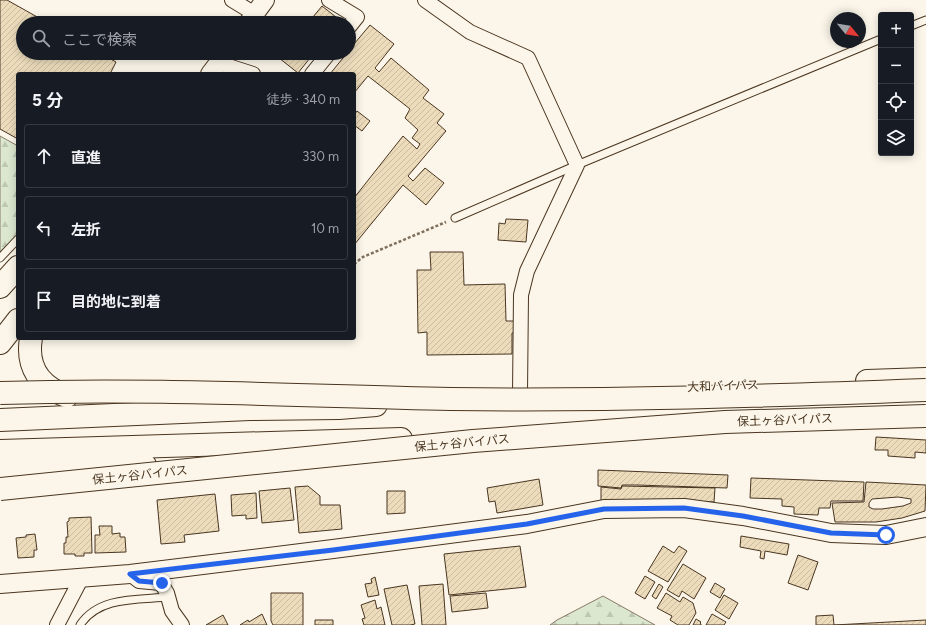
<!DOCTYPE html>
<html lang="ja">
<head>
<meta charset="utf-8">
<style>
  body { margin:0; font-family:Figtree,"Noto Sans JP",sans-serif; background:#242831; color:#f1f3f6 }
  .controls { position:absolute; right:12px; top:12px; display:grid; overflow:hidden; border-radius:4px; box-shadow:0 2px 10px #0003 }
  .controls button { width:36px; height:36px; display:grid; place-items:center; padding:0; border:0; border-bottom:1px solid #363941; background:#171b24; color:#f1f3f6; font:20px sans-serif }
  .compass { position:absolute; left:830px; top:12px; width:36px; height:36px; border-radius:50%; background:#171b24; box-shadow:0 2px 10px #0003; rotate:120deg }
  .stop { position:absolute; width:12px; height:12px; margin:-9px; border:3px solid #2563eb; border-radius:50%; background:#fff }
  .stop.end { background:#2563eb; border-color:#fff; box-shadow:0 1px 4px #0008 }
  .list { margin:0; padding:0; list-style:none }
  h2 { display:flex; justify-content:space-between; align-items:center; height:52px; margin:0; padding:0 16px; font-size:17px }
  h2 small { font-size:13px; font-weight:400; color:#9ea1a6 }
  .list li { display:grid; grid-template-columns:26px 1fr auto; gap:12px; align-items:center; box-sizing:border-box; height:64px; margin:0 8px 8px; padding:0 8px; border:1px solid #363941; border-radius:4px }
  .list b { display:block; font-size:15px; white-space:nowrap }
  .list em { font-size:13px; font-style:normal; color:#9ea1a6 }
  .icon { flex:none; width:22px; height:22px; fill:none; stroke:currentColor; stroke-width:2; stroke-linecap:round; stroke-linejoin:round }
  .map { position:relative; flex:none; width:926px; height:625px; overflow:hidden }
  .search { position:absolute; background:#171b24; box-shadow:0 2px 10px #0003; left:16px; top:16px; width:340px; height:44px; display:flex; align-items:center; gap:10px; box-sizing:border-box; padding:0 14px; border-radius:22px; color:#9ea1a6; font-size:15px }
  .panel { position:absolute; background:#171b24; box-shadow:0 2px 10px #0003; left:16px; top:72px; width:340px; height:268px; border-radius:4px }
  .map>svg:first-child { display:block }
  .forest { fill:url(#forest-firs); stroke:#887966 }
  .building { fill:url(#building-hatch); stroke:#4a3520; fill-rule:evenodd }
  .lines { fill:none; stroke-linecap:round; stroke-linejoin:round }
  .service-casing { stroke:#4a3520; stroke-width:9 }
  .minor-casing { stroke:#4a3520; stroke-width:16 }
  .tertiary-casing { stroke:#4a3520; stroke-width:20 }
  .trunk-casing { stroke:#4a3520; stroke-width:24 }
  .motorway-casing { stroke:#4a3520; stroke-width:24 }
  .path { stroke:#7f6f5c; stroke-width:2.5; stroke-dasharray:3 2; stroke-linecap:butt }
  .service { stroke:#fbf6e9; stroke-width:7 }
  .minor { stroke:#fbf6e9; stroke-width:14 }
  .tertiary { stroke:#fbf6e9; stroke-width:18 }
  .trunk { stroke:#fbf6e9; stroke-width:22 }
  .motorway { stroke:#fbf6e9; stroke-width:22 }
  .motorway-bridge-casing { stroke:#4a3520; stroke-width:24; stroke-linecap:butt }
  .motorway-bridge { stroke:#fbf6e9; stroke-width:22 }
  .route { stroke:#2563eb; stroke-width:5 }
  .labels { text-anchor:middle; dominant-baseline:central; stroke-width:3; stroke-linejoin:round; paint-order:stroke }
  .street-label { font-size:12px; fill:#4a3520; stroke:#fbf6e9 }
</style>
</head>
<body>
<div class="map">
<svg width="926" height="625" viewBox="0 0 926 625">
  <defs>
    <pattern id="forest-firs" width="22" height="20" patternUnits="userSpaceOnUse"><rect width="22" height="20" fill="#dce7d0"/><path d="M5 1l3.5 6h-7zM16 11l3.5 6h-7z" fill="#bec7b2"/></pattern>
    <pattern id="building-hatch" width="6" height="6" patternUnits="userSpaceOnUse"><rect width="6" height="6" fill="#ecdcbc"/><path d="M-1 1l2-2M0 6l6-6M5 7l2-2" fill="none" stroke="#ccbda1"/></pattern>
  </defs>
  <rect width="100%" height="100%" fill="#fbf6e9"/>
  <path class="forest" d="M0 136 18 146V236L0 253Z
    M603 596 655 625H550L557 620Z"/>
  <path class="building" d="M0 0H7L48 23H23V53H100L116 62 110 74H18V139L0 129Z
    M322 6 336 17 337 23H308Z
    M370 25 394 44 375 68 379 72 391 58 429 90 423 98 444 114 437 123 446 131 408 176 413 181 425 168 444 183 426 205 403 185 354 245V198L403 136 417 149 420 144 412 138 418 130 405 118 410 109 368 76 354 93V74H330L347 53H349V50Z
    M283 53H314L298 73 279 58Z
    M357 111 370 121 362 131 354 125V115Z
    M506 219 528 220 526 242 498 240 499 223 505 224Z
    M430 252H463L464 285 505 284 506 321H514V333H512V354L427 355V332L418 333 417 270H431Z
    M876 437 926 440V453L915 452V458L888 456V450H875Z
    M598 470 728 475 727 488 637 485H622L621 488 598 486Z
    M751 478 864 482 863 501H831L830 508H819L818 515 794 514V507L782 506V499L750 498Z
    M539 479 543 505 497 513 495 501 489 502 487 488Z
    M866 482 926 485 925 511 902 518 876 522H835L832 503 864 502ZM898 497 911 499V503L903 506 882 509H873L869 507V503L872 499Z
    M308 486 320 496V505H340L342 529 299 533 295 487Z
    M622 486 715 488 714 502 631 500 601 502V487L621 489Z
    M290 488 294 520 262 523 259 491Z
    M387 491H405V513L387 514Z
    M256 493 257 518 246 519V515L232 516 231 495Z
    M215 494 219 531 184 535 185 542 161 544 157 500Z
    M91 517 92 553H84V556H75V554H64V543H66V537H68L67 522 69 521V518Z
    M99 526H112V534L120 533V537H125L126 552 95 553V535H100Z
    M35 534 37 550H34V557L18 558 16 538 26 537V535Z
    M741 536 789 544 787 555 765 551 764 559 760 558 761 551 740 547Z
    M520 546 526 587 449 595 444 554Z
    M663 546 674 553 679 546 687 551 668 582 648 571Z
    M798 555 818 562 808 590 788 583Z
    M683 564 706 578 694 599 682 591 679 597 667 590Z
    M645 576 655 582 645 599 635 593Z
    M375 577 379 595 368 597 365 584 372 583 371 579Z
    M715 583 725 589 720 598 710 592Z
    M443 584 446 625H422L419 586Z
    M659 584 663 587 656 599 652 596Z
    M407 585 415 624 410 625H392L384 589Z
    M271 593H303V625H273L271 621Z
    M486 593 488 608 452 612 450 596Z
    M666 593 680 602 683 597 693 603 696 613 689 625H678L670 620 672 616 657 608Z
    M724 595 738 603 729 619 715 610Z
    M375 600 377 609 381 607 385 625H364L362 619 365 618 361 605Z
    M262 614 267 625H240L248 620 249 622Z
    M712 614 726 622 724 625H706Z
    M223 615 228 625H206Z
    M833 615 834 625 926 620V625H816V616Z
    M696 619 701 622 700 623 701 624V625H693Z
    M315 620H333V625H315Z"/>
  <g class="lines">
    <g class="service-casing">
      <path id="service" d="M911 26 926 20
        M455 218 577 165 881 39
        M0 258 18 239
        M80 625C99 596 138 600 168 597"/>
    </g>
    <g class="minor-casing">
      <path id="minor" d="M232 0 255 14
        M329 0 357 17 349 27
        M425 0 470 32 528 58 577 165 527 271 521 295 520 392
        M219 63 253 74
        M312 74 329 53
        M130 574 139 581 161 583 167 593 172 611 182 625
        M57 625 82 577"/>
    </g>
    <g class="tertiary-casing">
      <path id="tertiary" d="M248 23 265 0
        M210 74 226 53
        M0 584 130 574 333 549 527 524 604 509 684 508 743 516 831 533 886 535 926 527"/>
    </g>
    <g class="trunk-casing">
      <path id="trunk" d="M31 338C26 367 40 387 67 396
        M0 343 18 320
        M867 381 926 379
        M0 471 145 465"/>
    </g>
    <g class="motorway-casing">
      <path id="motorway" d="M0 287 18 267
        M0 420 250 409 339 408 376 405
        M0 451 401 439"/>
    </g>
    <path class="path" d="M354 264 363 257 446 222"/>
    <use href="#service" class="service"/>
    <use href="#minor" class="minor"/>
    <use href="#tertiary" class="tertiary"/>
    <use href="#trunk" class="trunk"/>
    <use href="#motorway" class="motorway"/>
    <g class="motorway-bridge-casing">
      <path id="motorway-bridge" d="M0 393C150 388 301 396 451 399 610 401 768 396 926 390
        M0 489 473 441 725 422 926 416"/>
    </g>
    <use href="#motorway-bridge" class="motorway-bridge"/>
  </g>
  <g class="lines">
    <path class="route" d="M162 583 139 581 130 574 333 550 527 524 604 509 684 508 743 516 831 533 886 535"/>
  </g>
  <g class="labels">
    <g class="street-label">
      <text transform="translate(723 386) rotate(-2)">大和バイパス</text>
      <text transform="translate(785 420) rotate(-2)">保土ヶ谷バイパス</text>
      <text transform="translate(462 443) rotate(-5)">保土ヶ谷バイパス</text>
      <text transform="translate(140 475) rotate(-6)">保土ヶ谷バイパス</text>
    </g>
  </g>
</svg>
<div class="controls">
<button>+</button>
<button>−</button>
<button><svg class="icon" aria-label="locate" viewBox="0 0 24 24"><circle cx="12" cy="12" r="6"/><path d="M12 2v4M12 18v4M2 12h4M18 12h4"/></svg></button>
<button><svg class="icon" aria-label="layers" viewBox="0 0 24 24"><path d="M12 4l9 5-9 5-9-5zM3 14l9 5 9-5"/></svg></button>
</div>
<svg class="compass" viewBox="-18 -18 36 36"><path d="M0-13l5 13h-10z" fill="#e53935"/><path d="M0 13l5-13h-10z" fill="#9ea1a6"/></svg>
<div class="stop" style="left:886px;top:535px"></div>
<div class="stop end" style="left:162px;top:583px"></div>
<div class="search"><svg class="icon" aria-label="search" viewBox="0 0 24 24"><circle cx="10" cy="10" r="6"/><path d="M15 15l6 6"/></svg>ここで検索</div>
<section class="panel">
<h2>5 分<small>徒歩 · 340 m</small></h2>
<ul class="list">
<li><svg class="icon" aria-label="ahead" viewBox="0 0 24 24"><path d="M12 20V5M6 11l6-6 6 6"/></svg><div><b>直進</b></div><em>330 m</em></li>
<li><svg class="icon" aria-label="left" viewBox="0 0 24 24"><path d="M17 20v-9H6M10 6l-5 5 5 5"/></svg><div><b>左折</b></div><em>10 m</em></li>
<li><svg class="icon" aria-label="arrive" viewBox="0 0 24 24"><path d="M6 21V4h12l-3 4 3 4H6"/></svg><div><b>目的地に到着</b></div></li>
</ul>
</section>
</div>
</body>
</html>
